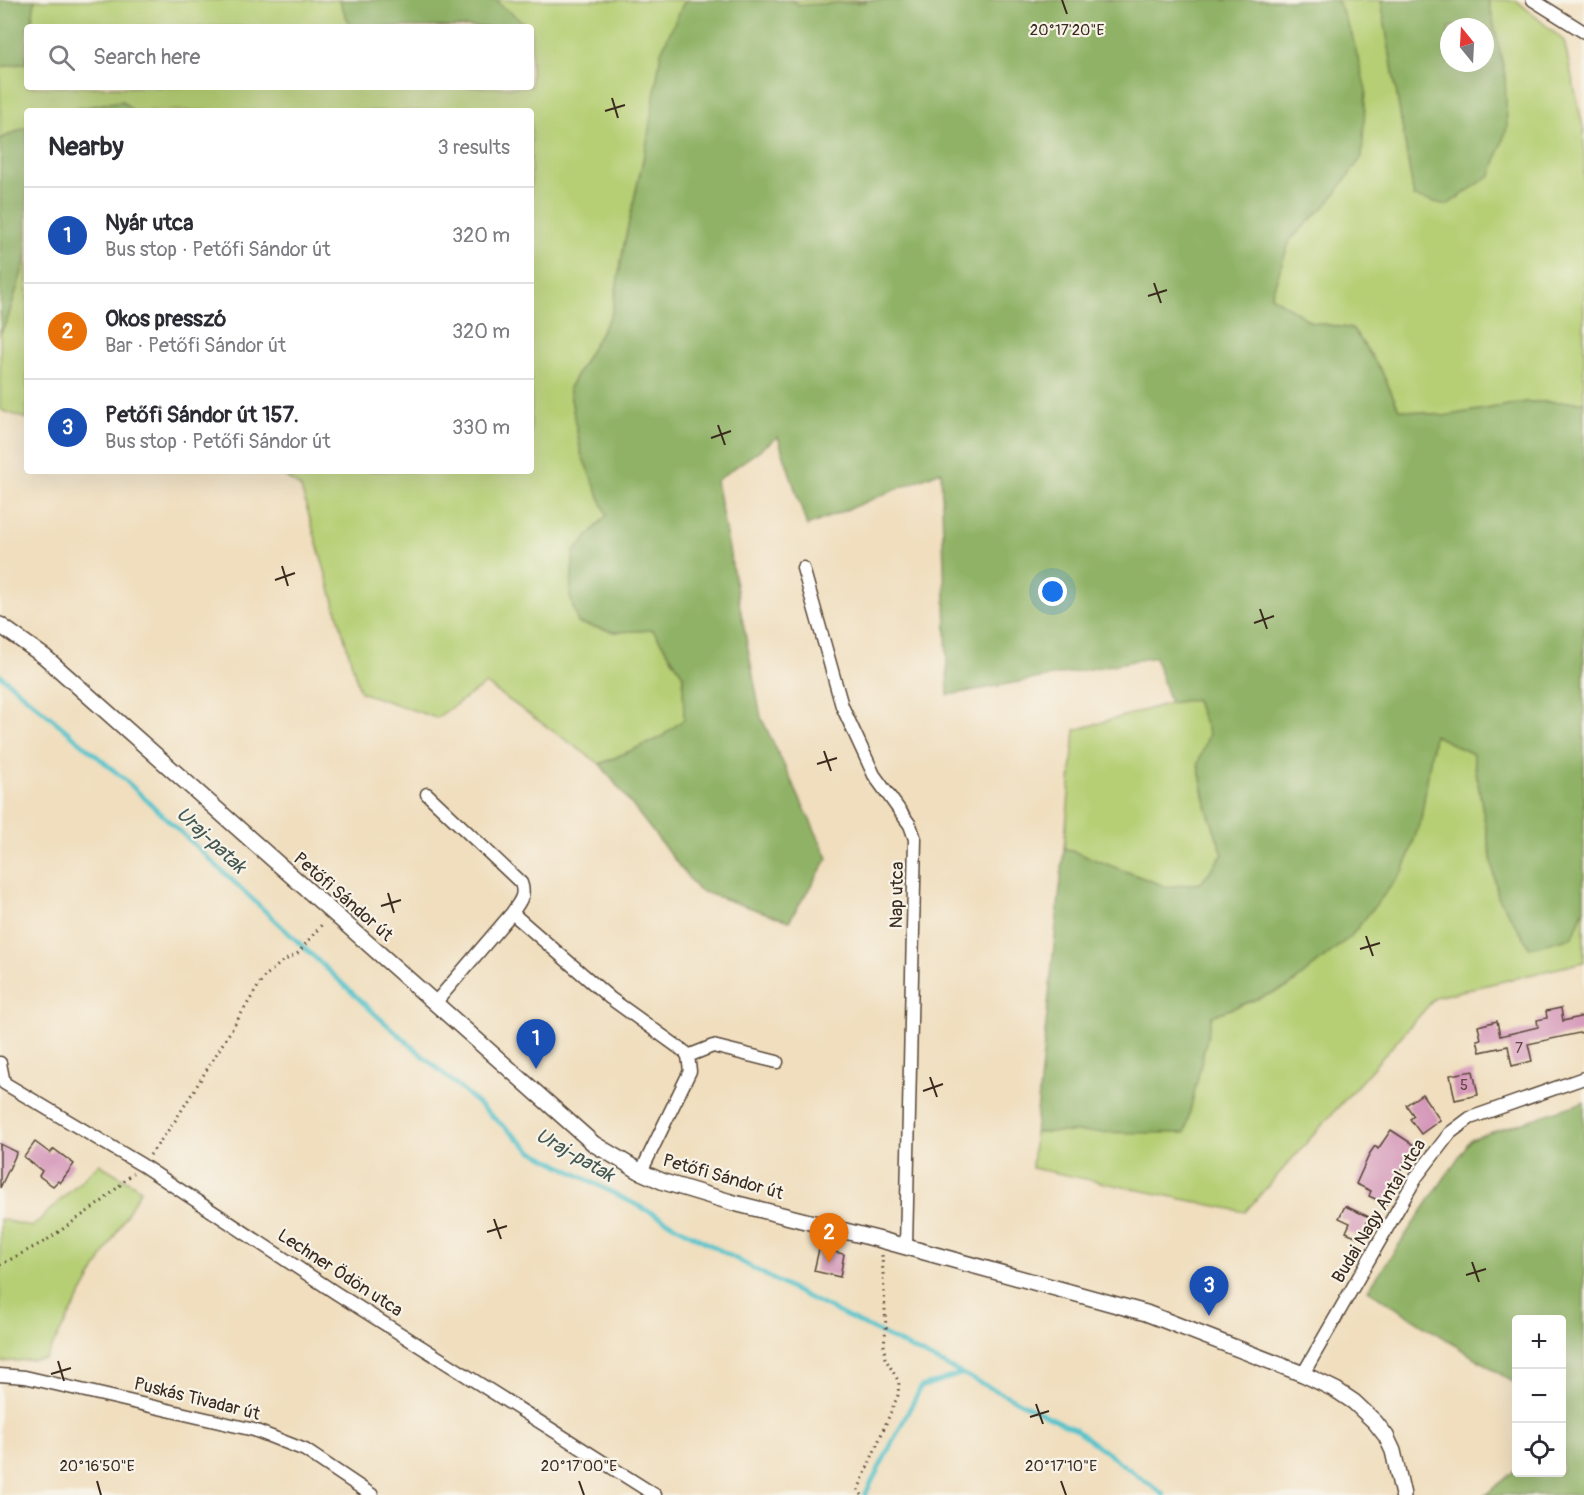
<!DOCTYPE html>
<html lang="en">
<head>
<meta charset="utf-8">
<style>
  body { margin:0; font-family:Pangolin,sans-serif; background:#f7f7f7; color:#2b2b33 }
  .controls { position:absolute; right:18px; bottom:18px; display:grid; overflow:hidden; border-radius:6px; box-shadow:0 6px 24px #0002 }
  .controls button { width:54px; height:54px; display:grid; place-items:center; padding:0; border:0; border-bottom:2px solid #e1e1e2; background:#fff; color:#2b2b33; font:30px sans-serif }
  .compass { position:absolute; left:1440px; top:18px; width:54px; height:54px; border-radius:50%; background:#fff; box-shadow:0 6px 24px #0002; rotate:342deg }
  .you { position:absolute; left:1053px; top:592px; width:21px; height:21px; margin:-15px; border:4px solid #fff; border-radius:50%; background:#1a73e8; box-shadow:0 0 0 9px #1a73e833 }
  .badge { display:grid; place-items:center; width:39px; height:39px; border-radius:50%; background:#1f6fb2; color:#fff; font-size:20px; font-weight:700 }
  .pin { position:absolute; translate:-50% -50px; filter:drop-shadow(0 2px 3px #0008) }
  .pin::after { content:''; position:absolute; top:32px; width:21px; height:18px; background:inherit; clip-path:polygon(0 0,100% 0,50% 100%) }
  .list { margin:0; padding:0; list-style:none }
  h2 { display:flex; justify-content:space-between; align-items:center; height:78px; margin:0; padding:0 24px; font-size:26px }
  h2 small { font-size:20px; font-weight:400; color:#7c7c81 }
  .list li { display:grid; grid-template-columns:39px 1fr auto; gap:18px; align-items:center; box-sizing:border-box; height:96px; padding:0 24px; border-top:2px solid #e1e1e2 }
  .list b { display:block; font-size:22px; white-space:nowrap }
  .list p { margin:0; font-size:20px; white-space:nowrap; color:#7c7c81 }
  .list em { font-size:20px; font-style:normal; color:#7c7c81 }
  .icon { flex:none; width:33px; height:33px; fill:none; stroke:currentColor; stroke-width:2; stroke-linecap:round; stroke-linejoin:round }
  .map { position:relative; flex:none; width:1584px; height:1495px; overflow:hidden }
  .search { position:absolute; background:#fff; box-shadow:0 6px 24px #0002; left:24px; top:24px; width:510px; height:66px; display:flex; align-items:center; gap:15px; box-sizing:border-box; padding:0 21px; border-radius:6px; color:#7c7c81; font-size:22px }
  .panel { position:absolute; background:#fff; box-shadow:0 6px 24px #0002; left:24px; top:108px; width:510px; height:366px; border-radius:6px }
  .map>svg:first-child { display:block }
  .green { fill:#b6cf74; stroke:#787c49; stroke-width:1.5 }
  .forest { fill:#90b266; stroke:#666e42; stroke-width:1.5; fill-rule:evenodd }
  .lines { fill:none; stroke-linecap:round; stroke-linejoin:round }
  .stream { stroke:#55c2ca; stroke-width:4.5 }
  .building { fill:#d597b9 }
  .minor-casing { stroke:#564536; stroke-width:15 }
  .tertiary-casing { stroke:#564536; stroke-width:18 }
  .path { stroke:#564536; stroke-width:3; stroke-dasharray:1.5 4.5; stroke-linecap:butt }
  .minor { stroke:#fff; stroke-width:12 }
  .tertiary { stroke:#fff; stroke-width:15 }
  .ticks { fill:none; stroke:#3b2a1e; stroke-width:2 }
  .labels { text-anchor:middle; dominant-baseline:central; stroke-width:4.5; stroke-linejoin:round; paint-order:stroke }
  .number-label { font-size:15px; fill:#624545 }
  .street-label { font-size:18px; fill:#3b2a1e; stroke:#f7f3e8 }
  .water-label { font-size:20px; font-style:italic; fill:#435852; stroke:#f7f3e8 }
  .ticks-label { font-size:15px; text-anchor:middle; fill:#3b2a1e; stroke:#f7f3e8; stroke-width:4.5; stroke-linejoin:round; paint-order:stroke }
</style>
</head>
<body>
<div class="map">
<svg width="1584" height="1495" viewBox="0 0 1584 1495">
  <rect width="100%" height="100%" fill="#f7f3e8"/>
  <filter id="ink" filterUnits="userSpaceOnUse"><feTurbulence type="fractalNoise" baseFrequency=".0167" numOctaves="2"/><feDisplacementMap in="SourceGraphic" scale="12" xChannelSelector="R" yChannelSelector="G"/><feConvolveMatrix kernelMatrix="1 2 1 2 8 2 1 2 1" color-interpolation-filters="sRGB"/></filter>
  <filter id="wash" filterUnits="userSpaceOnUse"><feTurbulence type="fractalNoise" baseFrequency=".008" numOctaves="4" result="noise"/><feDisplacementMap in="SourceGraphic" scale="24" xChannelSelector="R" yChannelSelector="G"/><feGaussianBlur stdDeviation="1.35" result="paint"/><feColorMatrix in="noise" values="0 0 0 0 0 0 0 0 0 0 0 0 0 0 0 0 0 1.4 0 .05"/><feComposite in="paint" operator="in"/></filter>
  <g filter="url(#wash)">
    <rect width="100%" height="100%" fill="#f0debe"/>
    <path class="green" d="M35 0H339L351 27H31Z
      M499 0H688L683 4 647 142 625 240 612 313 569 388 581 453 607 515 574 552 570 596 578 623 615 632 653 630 683 675 684 719 660 738 600 764 486 684 436 718 360 692 301 488 278 471H531V111H133L122 101 63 111H27V127L0 139V67L26 63 27 56V87H531V27H526V25L498 3Z
      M789 0H866L867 2 800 5Z
      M1337 0H1381L1414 197 1505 75 1487 0H1516L1564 41 1584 131V402H1526L1444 416 1399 409 1381 370 1353 329 1311 322 1271 296 1290 240 1330 201 1352 35Z
      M27 255V419L0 410V334L8 318Z
      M1195 699 1209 734 1198 764 1207 809 1223 854 1201 883 1167 887 1064 848 1075 730 1170 703Z
      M1434 735 1473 754 1498 897 1572 937 1584 908V962L1436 997 1245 1212 1032 1168 1035 1132H1185L1212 1016 1288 987 1351 936 1421 819Z
      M99 1164 141 1189 45 1359 0 1362V1219L32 1227Z"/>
    <path class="forest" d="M0 0H35L31 27H27L26 63 0 67Z
      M339 0H499L498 3 527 25 526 27H351Z
      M688 0H789L800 5 866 2V0H1337L1352 35 1366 90 1362 157 1330 201 1290 240 1271 296 1311 322 1353 329 1381 370 1399 409 1444 416 1526 402H1584V908L1573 937 1530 948 1498 897 1473 754 1434 735 1421 819 1404 870 1351 936 1288 987 1212 1016 1185 1133 1035 1132 1064 848 1167 887 1201 883 1223 854 1207 809 1198 763 1209 734 1195 699 1170 703 1155 657 948 695 941 471 807 526 778 437 716 481 761 717 828 858 789 921 698 890 600 764 660 738 684 719 683 675 653 630 615 632 578 623 570 596 574 552 607 515 581 453 569 388 612 313 625 240 647 142 661 52 683 4Z
      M1381 0H1487L1489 2 1505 75 1507 128 1491 175 1447 205 1414 197ZM1449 27H1485V63H1449Z
      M122 101 133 111H63Z
      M27 127V255L8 318 0 334V139Z
      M1584 1102V1495H1485L1516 1470V1472H1562V1320H1516V1401V1384L1368 1290 1471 1139Z"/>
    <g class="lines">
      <path class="stream" d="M0 675 123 778 375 1014 532 1151 654 1214 791 1289 1076 1430 1164 1495
        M865 1495 921 1387 961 1374"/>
    </g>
    <g id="blocks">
      <path class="building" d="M1561 1008 1563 1021 1584 1016V1032L1528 1044 1532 1061 1512 1066 1508 1046 1480 1052 1477 1040 1481 1039 1478 1026 1497 1021 1500 1036 1538 1027 1537 1020 1547 1018 1546 1011Z
        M1473 1071 1478 1095 1455 1100 1450 1075Z
        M1422 1094 1440 1120 1421 1134 1410 1119 1414 1116 1406 1105Z
        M1391 1130 1420 1149 1409 1165 1404 1162 1386 1204 1369 1196 1371 1191 1356 1184 1370 1153 1375 1146 1378 1149Z
        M35 1142 50 1153 54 1149 74 1164 60 1183 58 1181 53 1186 39 1176 42 1171 24 1157Z
        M0 1144 17 1152 0 1188Z
        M1345 1206 1369 1217 1360 1238 1346 1232 1350 1223 1339 1218Z
        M819 1249 844 1254 840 1277 814 1271Z"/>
    </g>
  </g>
  <g filter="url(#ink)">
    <use href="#blocks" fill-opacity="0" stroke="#564536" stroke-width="1.5"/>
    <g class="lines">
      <g class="minor-casing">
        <path id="minor" d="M1533 0 1584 32
          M803 568 842 706 874 775 910 825 915 839 906 1247
          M427 794 521 883C526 896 519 902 512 913L435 1003
          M512 913 610 998 685 1052 688 1056 690 1071 641 1172
          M688 1056 713 1046 777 1062
          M0 1063 4 1083
          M4 1083 142 1165 336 1293 655 1495
          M1303 1374 1417 1176 1450 1133 1470 1118 1584 1078
          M0 1375 25 1377 254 1430 305 1450 372 1495"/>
      </g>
      <g class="tertiary-casing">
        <path id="tertiary" d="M0 625 45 657 594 1144 641 1172 664 1182 734 1203 881 1240 1146 1313 1303 1374 1336 1390 1354 1402 1375 1422 1386 1436 1393 1451 1403 1495"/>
      </g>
      <path class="path" d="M150 1155 175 1121 264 977 282 962 298 953 324 922
        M0 1265 47 1240 104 1200 133 1173
        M862 1495 858 1490 898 1395 899 1382 885 1358 884 1344 886 1328 882 1255"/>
      <use href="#minor" class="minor"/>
      <use href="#tertiary" class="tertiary"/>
    </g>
  </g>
  <path class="ticks" d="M1062 0 1067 14M612 98 618 118M605 111 625 105M1154 283 1161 303M1148 296 1167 290M718 425 725 445M711 438 731 431M282 566 288 586M275 580 295 573M1260 609 1267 629M1254 623 1274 616M824 751 831 771M817 764 837 758M388 893 394 913M381 906 401 900M1366 936 1373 956M1360 949 1380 943M930 1077 937 1097M923 1091 943 1084M494 1219 501 1239M487 1232 507 1226M1472 1262 1479 1282M1466 1275 1486 1269M58 1361 64 1381M51 1374 71 1368M1036 1404 1043 1424M1030 1417 1049 1411M97 1481 101 1495M579 1481 584 1495M1061 1481 1066 1495"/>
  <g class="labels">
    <g class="number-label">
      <text x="1519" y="1048">7</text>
      <text x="1464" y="1085">5</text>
    </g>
    <g class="street-label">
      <text transform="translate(897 895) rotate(-89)">Nap utca</text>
      <text transform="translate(343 897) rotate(41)">Petőfi Sándor út</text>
      <text transform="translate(723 1177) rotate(16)">Petőfi Sándor út</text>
      <text transform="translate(1379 1211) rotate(-59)">Budai Nagy Antal utca</text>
      <text transform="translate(340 1273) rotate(33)">Lechner Ödön utca</text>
      <text transform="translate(197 1399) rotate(14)">Puskás Tivadar út</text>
    </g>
    <g class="water-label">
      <text transform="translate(211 840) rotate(43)">Uraj-patak</text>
      <text transform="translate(575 1155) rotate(30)">Uraj-patak</text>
    </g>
  </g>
  <g class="ticks-label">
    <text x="1067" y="35">20°17'20"E</text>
    <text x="97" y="1471">20°16'50"E</text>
    <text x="579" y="1471">20°17'00"E</text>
    <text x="1061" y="1471">20°17'10"E</text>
  </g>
</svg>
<div class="controls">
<button>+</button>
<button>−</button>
<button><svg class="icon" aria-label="locate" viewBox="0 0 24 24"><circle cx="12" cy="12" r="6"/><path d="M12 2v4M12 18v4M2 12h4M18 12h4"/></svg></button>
</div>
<svg class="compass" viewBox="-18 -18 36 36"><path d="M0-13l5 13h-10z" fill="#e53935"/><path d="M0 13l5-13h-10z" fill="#7c7c81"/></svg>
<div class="you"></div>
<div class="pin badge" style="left:536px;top:1069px;background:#1a4fb4">1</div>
<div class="pin badge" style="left:829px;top:1263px;background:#e8710a">2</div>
<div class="pin badge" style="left:1209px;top:1316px;background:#1a4fb4">3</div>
<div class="search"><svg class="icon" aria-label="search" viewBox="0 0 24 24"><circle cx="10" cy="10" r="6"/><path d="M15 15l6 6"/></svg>Search here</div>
<section class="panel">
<h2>Nearby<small>3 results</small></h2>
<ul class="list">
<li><span class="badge" style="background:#1a4fb4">1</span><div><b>Nyár utca</b><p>Bus stop · Petőfi Sándor út</p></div><em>320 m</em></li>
<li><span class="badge" style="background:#e8710a">2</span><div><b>Okos presszó</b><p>Bar · Petőfi Sándor út</p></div><em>320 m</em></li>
<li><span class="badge" style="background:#1a4fb4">3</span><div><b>Petőfi Sándor út 157.</b><p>Bus stop · Petőfi Sándor út</p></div><em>330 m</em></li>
</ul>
</section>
</div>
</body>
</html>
